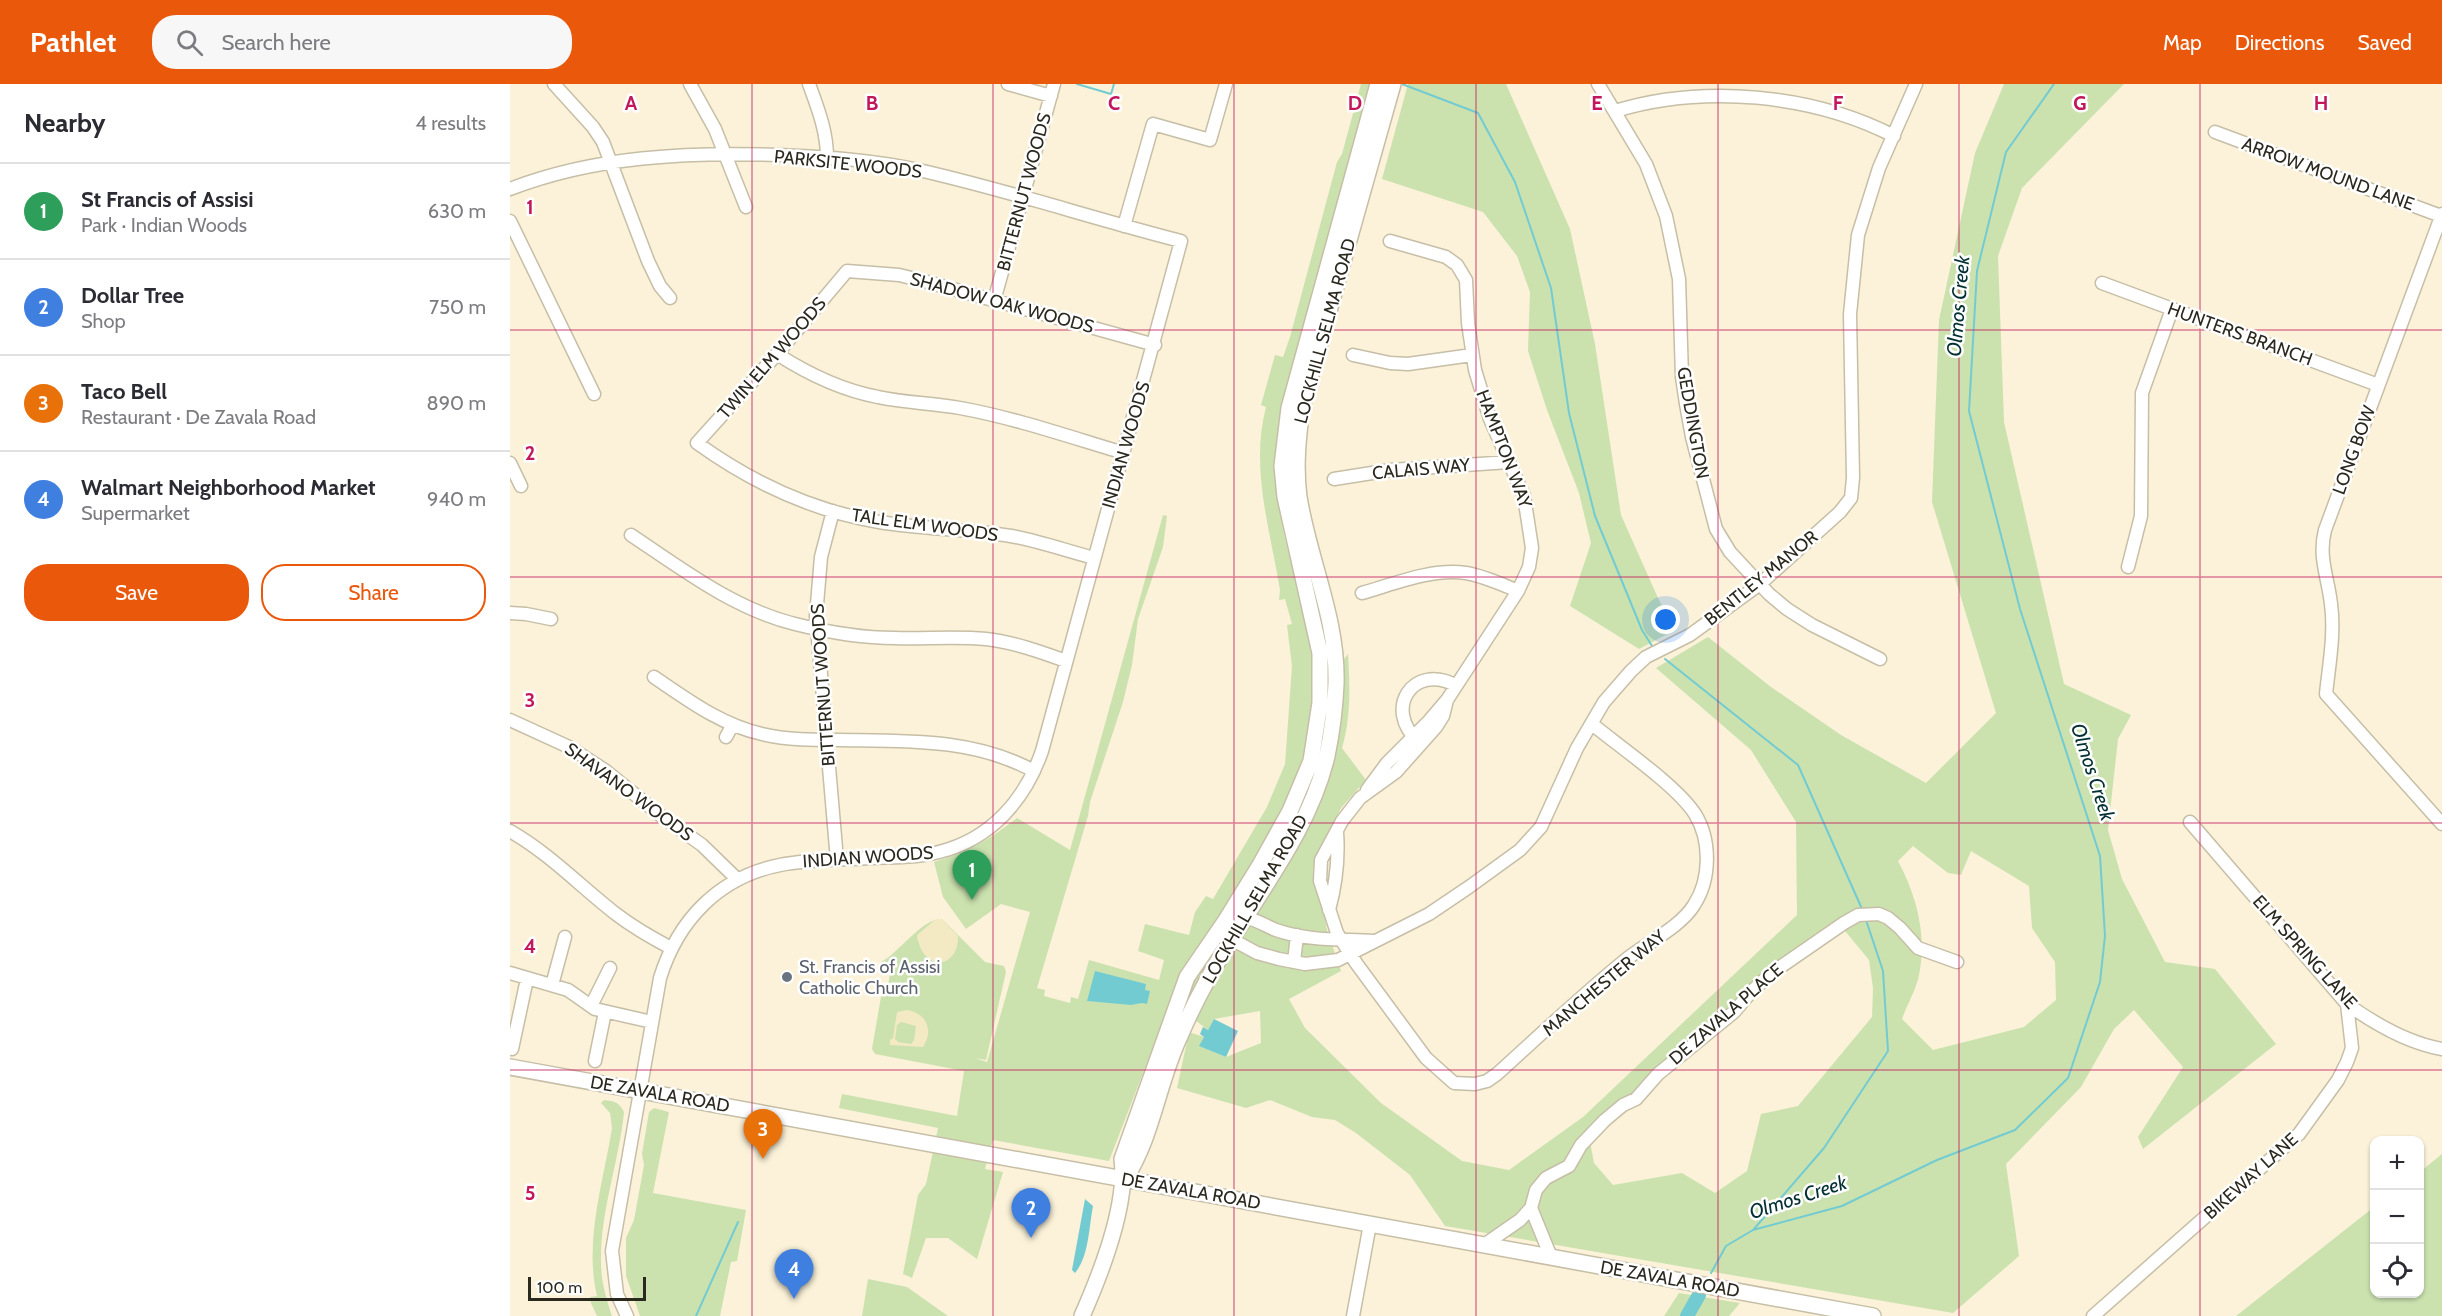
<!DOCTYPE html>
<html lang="en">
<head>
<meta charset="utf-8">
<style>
  body { margin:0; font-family:Cabin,sans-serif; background:#f7f7f7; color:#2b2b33 }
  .controls { position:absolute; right:18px; bottom:18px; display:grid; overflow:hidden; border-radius:12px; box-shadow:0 2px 4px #0004 }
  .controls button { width:54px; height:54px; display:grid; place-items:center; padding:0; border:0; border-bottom:2px solid #e1e1e2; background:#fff; color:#2b2b33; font:30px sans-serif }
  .scale { position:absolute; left:18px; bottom:15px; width:118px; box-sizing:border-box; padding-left:6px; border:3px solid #2b281e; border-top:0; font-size:16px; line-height:21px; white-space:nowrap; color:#2b281e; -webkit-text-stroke:4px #fff; paint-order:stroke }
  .you { position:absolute; left:1156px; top:536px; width:21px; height:21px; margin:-15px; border:4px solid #fff; border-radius:50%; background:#1a73e8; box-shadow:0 0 0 9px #1a73e833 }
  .badge { display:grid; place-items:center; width:39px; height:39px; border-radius:50%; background:#ea580c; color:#fff; font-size:20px; font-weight:700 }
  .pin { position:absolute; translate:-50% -50px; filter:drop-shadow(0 2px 3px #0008) }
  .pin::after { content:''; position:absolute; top:32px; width:21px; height:18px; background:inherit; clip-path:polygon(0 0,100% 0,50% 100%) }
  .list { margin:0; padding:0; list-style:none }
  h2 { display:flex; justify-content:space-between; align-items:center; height:78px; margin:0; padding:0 24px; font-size:26px }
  h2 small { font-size:20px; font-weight:400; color:#7c7c81 }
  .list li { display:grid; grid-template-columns:39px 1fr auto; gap:18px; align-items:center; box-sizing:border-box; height:96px; padding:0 24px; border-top:2px solid #e1e1e2 }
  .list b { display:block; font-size:22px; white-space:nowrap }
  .list p { margin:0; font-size:20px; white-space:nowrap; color:#7c7c81 }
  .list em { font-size:20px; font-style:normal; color:#7c7c81 }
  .actions { display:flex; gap:12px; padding:18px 24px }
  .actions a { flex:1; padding:14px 0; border:2px solid #ea580c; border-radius:24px; text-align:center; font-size:21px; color:#ea580c }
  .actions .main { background:#ea580c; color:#fff }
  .icon { flex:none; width:33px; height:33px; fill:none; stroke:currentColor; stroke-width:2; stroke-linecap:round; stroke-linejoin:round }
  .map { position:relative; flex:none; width:1932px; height:1232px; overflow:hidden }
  header { display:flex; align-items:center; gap:36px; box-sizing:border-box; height:84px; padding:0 30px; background:#ea580c; color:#fff }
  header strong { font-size:28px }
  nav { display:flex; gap:33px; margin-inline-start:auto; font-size:21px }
  .search { width:420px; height:54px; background:#f7f7f7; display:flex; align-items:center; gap:15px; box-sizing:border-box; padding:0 21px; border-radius:24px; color:#7c7c81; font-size:22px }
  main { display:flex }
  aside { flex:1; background:#fff }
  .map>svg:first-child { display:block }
  .green { fill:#cbe2af; fill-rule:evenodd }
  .sand { fill:#f3e9c3; fill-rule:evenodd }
  .water { fill:#73cbd2 }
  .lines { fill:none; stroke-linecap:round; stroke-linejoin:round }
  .stream { stroke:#73cbd2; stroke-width:2 }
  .river { stroke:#73cbd2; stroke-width:14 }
  .minor-casing { stroke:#c6bea6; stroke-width:15 }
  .major-casing { stroke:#c6bea6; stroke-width:18 }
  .minor { stroke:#fff; stroke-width:12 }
  .major { stroke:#fff; stroke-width:15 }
  .grid { fill:none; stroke:#c2185b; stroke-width:1.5; stroke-opacity:0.55 }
  .worship-dot { fill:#6b7280; stroke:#fff; stroke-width:2 }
  .labels { text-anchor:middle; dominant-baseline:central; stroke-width:5; stroke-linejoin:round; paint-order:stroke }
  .street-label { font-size:18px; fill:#2b281e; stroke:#fff }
  .worship-label { font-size:18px; fill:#5b616d; stroke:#fff; text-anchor:start }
  .water-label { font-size:20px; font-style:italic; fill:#033033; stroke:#fff }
  .grid-label { font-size:20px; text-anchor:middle; font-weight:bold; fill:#c2185b; stroke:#fff; stroke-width:5; stroke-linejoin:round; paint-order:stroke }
</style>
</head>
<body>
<header>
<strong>Pathlet</strong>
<div class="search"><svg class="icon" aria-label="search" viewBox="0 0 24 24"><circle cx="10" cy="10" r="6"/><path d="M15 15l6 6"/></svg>Search here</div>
<nav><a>Map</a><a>Directions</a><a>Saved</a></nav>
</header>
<main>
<aside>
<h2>Nearby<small>4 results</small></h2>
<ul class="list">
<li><span class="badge" style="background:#2e9e5b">1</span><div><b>St Francis of Assisi</b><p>Park · Indian Woods</p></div><em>630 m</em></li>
<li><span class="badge" style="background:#3f7fe0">2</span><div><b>Dollar Tree</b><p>Shop</p></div><em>750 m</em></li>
<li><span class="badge" style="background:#e8710a">3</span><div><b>Taco Bell</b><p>Restaurant · De Zavala Road</p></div><em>890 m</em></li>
<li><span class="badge" style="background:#3f7fe0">4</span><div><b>Walmart Neighborhood Market</b><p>Supermarket</p></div><em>940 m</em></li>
</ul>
<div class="actions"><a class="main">Save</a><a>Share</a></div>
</aside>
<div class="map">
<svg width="1932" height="1232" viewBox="0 0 1932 1232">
  <rect width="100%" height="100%" fill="#fbf2d9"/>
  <path class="green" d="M851 0H861L777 302C763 358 763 407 777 463 783 488 792 513 797 538 810 602 801 671 771 729 764 744 754 758 746 772 733 793 721 814 707 834L747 826 798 734 829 582 838 570C840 601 841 634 832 664L856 696 831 724 804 778V795L813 825 817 846 831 887 779 915 795 944 871 1019 952 1077 999 1086 1073 1033 1287 831 1286 738 1241 666 1146 584 1198 553 1261 603 1331 651 1416 699 1486 629 1422 418 1429 236 1465 69 1494 0H1614L1512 104 1488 172 1494 338 1554 600 1621 631 1608 655 1598 746 1612 795 1655 878 1705 885 1766 960 1633 1065 1628 1053 1673 983 1624 926 1604 945 1571 1003 1496 1080 1509 1172 1443 1229 935 1142 900 1091 846 1049 825 1036 802 1033 760 1016 736 1024 667 1004 679 948 694 953 690 962 716 973 751 959 750 927 704 935 698 946 685 936 657 927 599 1077 483 1056 475 1085 493 1088 467 1175 438 1154H416L402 1194 393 1190 408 1111 416 1100 428 1044 329 1024 332 1010 447 1032 454 987 365 970 362 965 373 901H378L381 884 370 881 371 878C389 869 412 834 432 835L475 878 494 882 496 888 476 976 465 974 477 978 520 828 491 820 456 845 433 813 424 778C458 768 479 756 507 734L560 766 653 431 657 432 653 463 628 535 622 581 613 618 580 718 578 732 527 904 535 906 534 912 560 919 561 913 568 915 579 876 649 896 654 876 628 867 635 840 679 851 685 828 696 812 703 815 757 723 775 680 782 582 777 541 782 540 775 515 769 516 770 506C760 445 740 384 756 323L751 321 765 271 773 273 780 253 827 78 832 70ZM1403 762 1438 789 1451 791 1461 767 1519 802 1522 844 1545 878 1546 916 1514 943 1423 966 1392 935C1397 921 1406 906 1409 891 1417 851 1407 813 1388 777ZM1326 836 1359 876 1363 904 1362 933 1288 1022 1251 1030 1237 1087 1205 1109 1172 1089 1103 1101 1084 1079 1078 1047 1126 1010 1139 990 1210 932 1256 888Z
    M898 0H996L1060 145 1085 260 1111 431 1148 514 1165 546 1129 565 1060 522 1081 459 1069 409 1037 326 1018 267 1020 208 1007 172 973 128 872 95Z
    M94 1016C104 1017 109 1018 114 1028 109 1078 90 1128 91 1178 91 1197 96 1214 102 1232H87L81 1219 80 1213 87 1212C74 1156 93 1100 102 1044L100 1029 91 1019Z
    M144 1024 159 1028 143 1109 236 1126 227 1177 221 1178 210 1232H130L116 1192V1154L124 1136 134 1081 132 1070 139 1028Z
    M1932 1070V1232H1726L1864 1123V1210H1910V1088Z
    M358 1195 397 1203 438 1232H352Z
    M1169 1209 1230 1219 1219 1232H1154Z"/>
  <path class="sand" d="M426 835H432L448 852C449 886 412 888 407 851Z
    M397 926C417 929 424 947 413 963L380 961V956L383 954 387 928ZM391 938 406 942 404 956 401 960 388 958 385 955 387 941Z"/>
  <path class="water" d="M585 887 636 900 635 906 640 907 637 920 632 919 621 921 577 917Z
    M704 935 728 947 716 973 689 962 694 953 690 950 693 943 698 946Z
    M575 1115 583 1122C579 1142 579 1173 565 1189L562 1186Z"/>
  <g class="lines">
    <path class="stream" d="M567 0 601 10 604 0
      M892 0 968 29 1005 98 1041 204 1059 329 1085 432 1132 546 1142 562
      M1155 575 1288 681 1352 825
      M1244 1145 1314 1064 1378 967 1373 887 1356 836
      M1201 1189 1216 1162 1243 1146 1332 1122 1427 1076 1505 1046 1558 994 1590 898 1595 852 1590 772 1510 525 1459 327 1467 187 1496 68 1544 0
      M186 1232 228 1138"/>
    <path class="river" d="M1177 1232 1189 1211"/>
    <g class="minor-casing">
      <path id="minor" d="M44 0 83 43 93 58 138 177 150 202 160 214
        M180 0 205 45 236 123
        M299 0C308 25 317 47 317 74
        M498 0 541 12
        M1088 0 1136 80 1156 132 1169 195 1172 293 1176 320 1182 353 1206 445 1220 468 1259 510 1277 525 1302 541 1370 575
        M1105 27C1193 0 1302 10 1384 52
        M1705 48 1931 132
        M0 105C85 72 178 68 268 71 316 73 366 76 413 87 500 107 585 135 671 157L532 667C515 716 481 755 429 768 407 774 384 773 361 774 331 776 299 775 270 781 209 793 168 836 150 894L102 1167 107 1210 117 1232
        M1932 130 1815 446C1808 473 1818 493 1821 520 1825 550 1819 581 1816 610L1932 740
        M0 137 84 310
        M614 142 643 40 700 56 716 0
        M1592 199 1868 301
        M484 217 544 0
        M267 270C298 290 331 306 368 313 395 319 423 319 450 324 505 334 560 353 614 369
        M843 271 880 279 898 280 962 271
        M0 379 11 402
        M824 395 881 386 999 378
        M323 427 311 473 306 532 327 776
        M121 451C172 485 224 525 285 540 317 548 352 554 385 554 415 555 446 552 476 555 503 558 531 568 556 577
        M584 474C557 467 529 457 501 452 457 445 413 445 369 438 304 427 241 398 187 359L267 270 337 187 389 191 414 197 645 261
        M1618 483 1631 432 1632 309 1662 225
        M852 509C884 500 922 484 956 489 974 492 991 500 1008 507
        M0 529 16 530 41 535
        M144 593C178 616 211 641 252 650 277 656 303 656 329 656 396 657 463 654 524 687
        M937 616 933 632 926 643 886 688 850 714 832 737 811 776 810 797 827 849 846 879 916 974 944 999 965 1000 977 997 987 990C1029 952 1070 913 1113 878 1134 860 1170 844 1184 821 1201 795 1201 756 1185 730 1167 702 1110 663 1082 640
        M0 636 59 663 96 687 150 731 192 761 227 795
        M216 653 222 642
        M908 657C873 625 903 579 945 601
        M857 706 877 679 919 637 937 616 1008 507 1019 483 1022 464 1014 412 980 335 965 286 958 239 956 196 947 181 936 173 880 157
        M1680 738 1837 920C1865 940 1897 959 1932 965
        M0 747C40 770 70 802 106 830 123 843 142 854 161 864
        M819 826C826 800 829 775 827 748
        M727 834C742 832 753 841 766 846 797 857 831 855 863 857
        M719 848 721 855 747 869 769 875 795 880 828 876 919 830 959 803 1010 766 1031 743 1067 664 1094 618 1121 587 1136 573 1180 551 1250 500 1330 428 1341 414 1343 394 1340 230 1348 151 1369 84 1406 0
        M784 878 787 851
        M0 889 58 906 85 925 142 938
        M42 901 55 853
        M81 922 100 884
        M2 965 17 895
        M85 977 95 928
        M1021 1124 1041 1173
        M974 1161 1010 1136 1021 1124 1026 1106 1036 1094 1059 1082 1071 1061 1095 1036 1113 1021 1126 1015 1148 990 1224 928 1241 908 1263 888 1334 839 1348 831 1369 830 1378 834 1390 844 1408 864 1447 878
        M843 1232 860 1140
        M1583 1232 1789 1050 1828 996 1837 978 1842 964 1837 920"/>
    </g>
    <g class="major-casing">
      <path id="major" d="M0 983 1363 1232
        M615 1095C643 1052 648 998 670 952 684 919 702 886 721 856 757 797 801 740 817 672 822 648 825 624 826 600 828 535 799 476 789 413 785 383 788 354 792 323L883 0
        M572 1232C591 1189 618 1121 612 1075L677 893 716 836 750 781 780 727 801 677 810 619V569L775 413 772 382 779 324 868 0"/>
    </g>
    <use href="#minor" class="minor"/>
    <use href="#major" class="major"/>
  </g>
  <path class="grid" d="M242 0V1232M483 0V1232M724 0V1232M966 0V1232M1208 0V1232M1449 0V1232M1690 0V1232M0 246H1932M0 493H1932M0 739H1932M0 986H1932"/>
  <circle class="worship-dot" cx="277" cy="893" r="6"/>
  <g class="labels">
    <g class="street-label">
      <text transform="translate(338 80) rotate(6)">PARKSITE WOODS</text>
      <text transform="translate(1818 90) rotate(20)">ARROW MOUND LANE</text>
      <text transform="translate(514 108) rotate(-75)">BITTERNUT WOODS</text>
      <text transform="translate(492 219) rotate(15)">SHADOW OAK WOODS</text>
      <text transform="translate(815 247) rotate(-75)">LOCKHILL SELMA ROAD</text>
      <text transform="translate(1730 250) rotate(20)">HUNTERS BRANCH</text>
      <text transform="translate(262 274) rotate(-49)">TWIN ELM WOODS</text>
      <text transform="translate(1183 339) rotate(80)">GEDDINGTON</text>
      <text transform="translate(616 361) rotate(-74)">INDIAN WOODS</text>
      <text transform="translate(994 365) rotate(69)">HAMPTON WAY</text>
      <text transform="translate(1844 366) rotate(-70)">LONG BOW</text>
      <text transform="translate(911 385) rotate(-5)">CALAIS WAY</text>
      <text transform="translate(415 441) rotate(8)">TALL ELM WOODS</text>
      <text transform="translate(1251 494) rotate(-39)">BENTLEY MANOR</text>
      <text transform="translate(313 601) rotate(-94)">BITTERNUT WOODS</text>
      <text transform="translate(119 708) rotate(36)">SHAVANO WOODS</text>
      <text transform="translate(358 773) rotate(-4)">INDIAN WOODS</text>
      <text transform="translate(745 815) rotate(-60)">LOCKHILL SELMA ROAD</text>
      <text transform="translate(1795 868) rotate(48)">ELM SPRING LANE</text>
      <text transform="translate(1094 899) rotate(-40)">MANCHESTER WAY</text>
      <text transform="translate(1216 930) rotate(-41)">DE ZAVALA PLACE</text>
      <text transform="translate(150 1010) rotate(10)">DE ZAVALA ROAD</text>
      <text transform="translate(1741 1092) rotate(-42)">BIKEWAY LANE</text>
      <text transform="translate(681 1107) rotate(10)">DE ZAVALA ROAD</text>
      <text transform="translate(1160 1195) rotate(10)">DE ZAVALA ROAD</text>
    </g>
    <g class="worship-label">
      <text x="289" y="883">St. Francis of Assisi<tspan x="289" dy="21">Catholic Church</tspan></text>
    </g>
    <g class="water-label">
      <text transform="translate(1448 222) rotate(-85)">Olmos Creek</text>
      <text transform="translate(1583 688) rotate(72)">Olmos Creek</text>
      <text transform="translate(1288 1113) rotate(-18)">Olmos Creek</text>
    </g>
  </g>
  <g class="grid-label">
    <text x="121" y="26">A</text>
    <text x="362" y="26">B</text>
    <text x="604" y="26">C</text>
    <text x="845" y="26">D</text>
    <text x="1087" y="26">E</text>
    <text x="1328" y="26">F</text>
    <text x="1570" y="26">G</text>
    <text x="1811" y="26">H</text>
    <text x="20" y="130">1</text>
    <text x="20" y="376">2</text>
    <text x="20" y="623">3</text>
    <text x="20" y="869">4</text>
    <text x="20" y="1116">5</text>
  </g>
</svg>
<div class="controls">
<button>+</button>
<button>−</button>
<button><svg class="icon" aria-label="locate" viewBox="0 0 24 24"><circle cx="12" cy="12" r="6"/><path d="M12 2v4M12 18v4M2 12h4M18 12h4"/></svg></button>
</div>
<div class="scale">100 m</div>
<div class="you"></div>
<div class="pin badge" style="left:462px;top:816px;background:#2e9e5b">1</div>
<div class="pin badge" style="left:521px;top:1154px;background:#3f7fe0">2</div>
<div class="pin badge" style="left:253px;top:1075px;background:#e8710a">3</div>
<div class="pin badge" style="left:284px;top:1215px;background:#3f7fe0">4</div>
</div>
</main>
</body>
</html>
